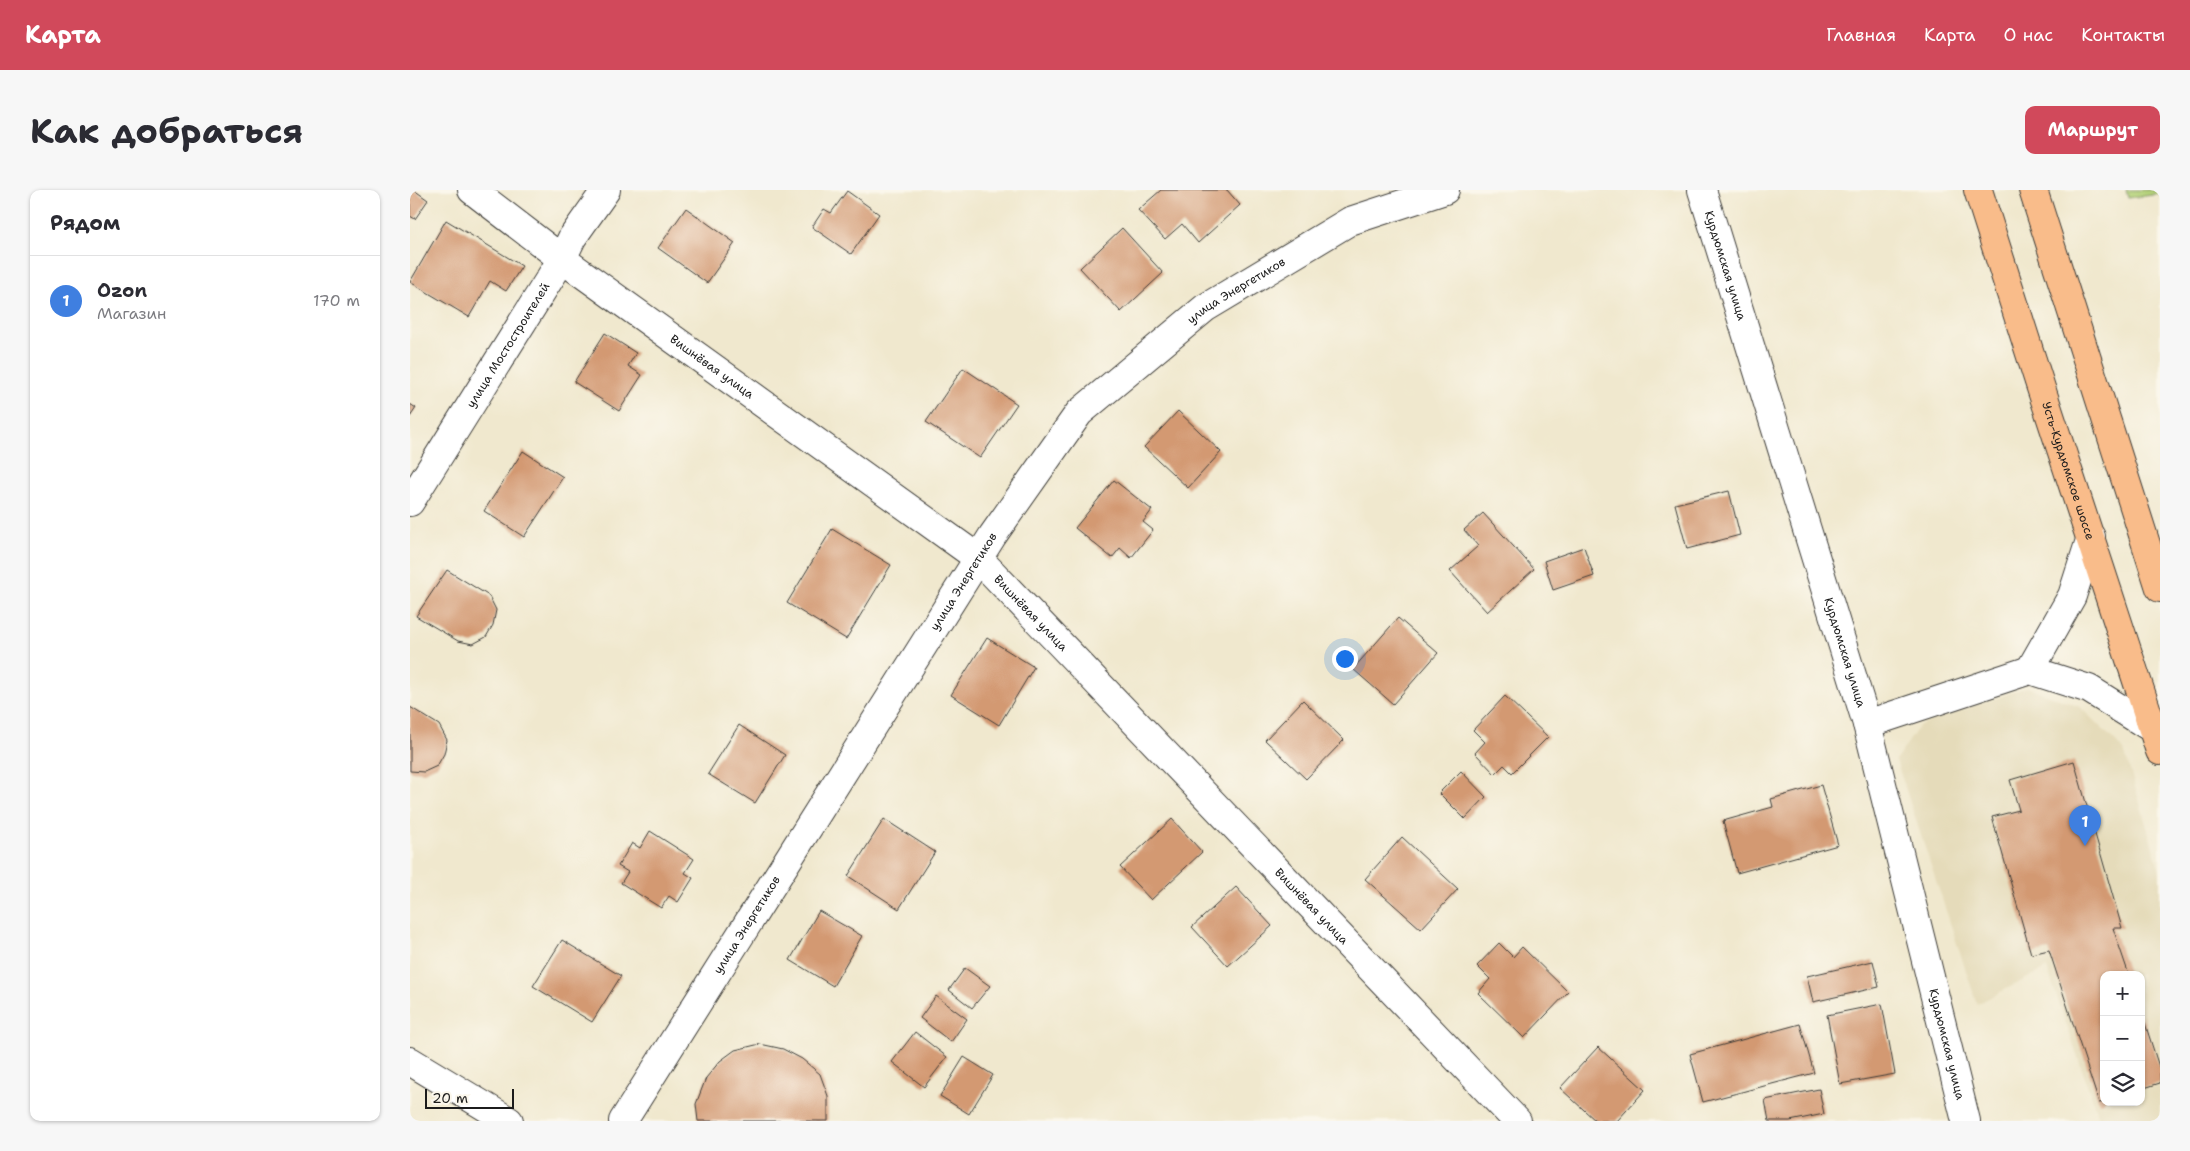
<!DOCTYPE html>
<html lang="ru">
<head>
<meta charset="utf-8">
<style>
  body { margin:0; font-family:"Shantell Sans",sans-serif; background:#f7f7f7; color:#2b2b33 }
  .controls { position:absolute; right:15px; bottom:15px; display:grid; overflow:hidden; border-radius:10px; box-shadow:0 1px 4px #0004 }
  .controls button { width:45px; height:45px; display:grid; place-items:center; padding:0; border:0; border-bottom:1px solid #e1e1e2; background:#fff; color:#2b2b33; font:25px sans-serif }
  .scale { position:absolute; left:15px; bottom:12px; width:89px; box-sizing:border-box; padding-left:5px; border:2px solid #1c1c1c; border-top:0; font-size:14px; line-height:18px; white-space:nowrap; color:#1c1c1c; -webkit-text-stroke:4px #fbf7ec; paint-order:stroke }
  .you { position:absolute; left:934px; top:468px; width:18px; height:18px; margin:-12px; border:4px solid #fff; border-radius:50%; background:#1a73e8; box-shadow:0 0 0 8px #1a73e833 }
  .badge { display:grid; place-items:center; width:32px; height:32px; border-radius:50%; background:#d1495b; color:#fff; font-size:16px; font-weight:700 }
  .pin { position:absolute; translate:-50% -41px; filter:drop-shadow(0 1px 2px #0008) }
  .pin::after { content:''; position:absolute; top:26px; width:18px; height:15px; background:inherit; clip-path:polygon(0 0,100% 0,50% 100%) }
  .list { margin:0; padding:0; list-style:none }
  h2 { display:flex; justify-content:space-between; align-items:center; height:65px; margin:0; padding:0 20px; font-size:21px }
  h2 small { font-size:16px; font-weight:400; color:#7c7c81 }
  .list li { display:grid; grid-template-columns:32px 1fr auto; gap:15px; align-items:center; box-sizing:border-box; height:90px; padding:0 20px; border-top:1px solid #e1e1e2 }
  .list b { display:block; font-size:19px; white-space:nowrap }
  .list p { margin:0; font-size:16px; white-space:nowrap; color:#7c7c81 }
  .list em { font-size:16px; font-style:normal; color:#7c7c81 }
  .icon { flex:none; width:28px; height:28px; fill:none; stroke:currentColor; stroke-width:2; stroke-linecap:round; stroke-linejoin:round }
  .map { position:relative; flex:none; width:1750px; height:931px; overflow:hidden; border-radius:10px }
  header { display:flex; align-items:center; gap:30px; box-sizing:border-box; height:70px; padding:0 25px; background:#d1495b; color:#fff }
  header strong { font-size:24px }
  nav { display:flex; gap:28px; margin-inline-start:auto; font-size:18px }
  .intro { display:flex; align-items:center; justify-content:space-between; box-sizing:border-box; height:120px; padding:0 30px }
  h1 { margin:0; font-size:35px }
  .button { padding:12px 22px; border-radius:10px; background:#d1495b; color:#fff; font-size:18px; font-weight:700 }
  main { display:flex; gap:30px; padding:0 30px }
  aside { flex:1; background:#fff; border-radius:10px; box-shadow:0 1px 4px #0004 }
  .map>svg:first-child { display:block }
  .built { fill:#e5dbba; fill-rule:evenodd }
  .green { fill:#b3d177; stroke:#68764a }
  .building { fill:#d39972 }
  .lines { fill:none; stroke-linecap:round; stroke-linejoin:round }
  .street-casing { stroke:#3c3b37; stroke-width:30 }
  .primary-casing { stroke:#3c3b37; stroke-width:30 }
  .street { stroke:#fff; stroke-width:28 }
  .primary { stroke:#f9bc8a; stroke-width:28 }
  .labels { text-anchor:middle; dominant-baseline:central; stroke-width:4.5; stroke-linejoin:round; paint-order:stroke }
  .street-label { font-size:12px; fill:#1c1c1c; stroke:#fbf7ec }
</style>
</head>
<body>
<header>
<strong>Карта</strong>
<nav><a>Главная</a><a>Карта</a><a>О нас</a><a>Контакты</a></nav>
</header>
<div class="intro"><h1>Как добраться</h1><a class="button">Маршрут</a></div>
<main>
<aside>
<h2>Рядом<small></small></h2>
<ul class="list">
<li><span class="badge" style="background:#3f7fe0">1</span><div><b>Ozon</b><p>Магазин</p></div><em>170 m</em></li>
</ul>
</aside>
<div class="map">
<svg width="1750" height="931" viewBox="0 0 1750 931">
  <rect width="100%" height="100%" fill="#fbf7ec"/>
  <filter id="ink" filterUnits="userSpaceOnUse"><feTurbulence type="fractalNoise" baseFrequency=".02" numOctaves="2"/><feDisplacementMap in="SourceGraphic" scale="10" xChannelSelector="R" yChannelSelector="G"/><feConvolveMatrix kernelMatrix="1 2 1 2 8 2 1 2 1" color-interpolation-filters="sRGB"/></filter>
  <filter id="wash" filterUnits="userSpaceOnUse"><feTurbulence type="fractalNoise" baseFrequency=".0096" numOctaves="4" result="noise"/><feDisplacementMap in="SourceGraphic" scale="20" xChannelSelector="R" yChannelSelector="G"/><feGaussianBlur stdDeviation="1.12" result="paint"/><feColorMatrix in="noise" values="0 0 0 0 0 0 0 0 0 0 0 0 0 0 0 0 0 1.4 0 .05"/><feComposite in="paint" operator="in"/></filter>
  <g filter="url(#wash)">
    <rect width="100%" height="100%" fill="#f0e8ce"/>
    <path class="built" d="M1617 497 1670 517 1714 560 1750 681V931H1690L1637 778 1567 814 1486 570 1510 535ZM1694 785H1731V912H1694Z"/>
    <path class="green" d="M1716 0H1750V4L1718 8Z"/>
    <g id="blocks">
      <path class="building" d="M0 0H4L18 10 5 29 0 26Z
        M751 0H817L830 15 788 53 772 34 755 49 728 20Z
        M437 1 469 24 441 64 402 37 414 19 421 23Z
        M276 18 325 53 297 93 248 58Z
        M36 30 112 76 96 101 80 91 59 127 0 92Z
        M712 38 753 83 711 122 670 78Z
        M195 143 226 163 218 176 232 185 209 221 164 192Z
        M553 178 607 214 570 268 516 232Z
        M0 214 6 218 0 227Z
        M768 221 811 262 778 298 734 257Z
        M113 261 153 287 114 347 74 321Z
        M704 290 742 320 733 332 743 340 721 368 710 358 702 368 665 338Z
        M1319 301 1330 345 1277 359 1265 314Z
        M1073 323 1124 379 1077 422 1040 381 1068 356 1054 340Z
        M422 339 481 375 436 449 377 413Z
        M1174 357 1184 386 1143 400 1134 371Z
        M37 380 79 406 86 420 83 435 76 447 63 454 48 451 6 426Z
        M988 428 1028 463 983 514 943 479Z
        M577 448 624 477 589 535 541 505Z
        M1095 506 1138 547 1102 583 1094 575 1085 584 1065 563 1075 552 1063 540Z
        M893 510 934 550 896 589 855 550Z
        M0 517 29 535 37 550 34 564 27 576 14 582 0 581Z
        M329 535 375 565 345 613 298 584Z
        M1664 571 1712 738H1703L1719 785H1694V912L1689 913 1639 760 1621 764 1582 627 1609 620 1600 590Z
        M1051 581 1076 607 1055 629 1029 603Z
        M1411 595 1428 655 1327 683 1313 631 1363 617 1361 609Z
        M474 629 525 662 489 719 438 686Z
        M762 629 792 662 741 710 710 677Z
        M240 641 284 669 275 683 283 688 268 712 259 706 251 718 211 693 218 682 208 676 222 653 230 658Z
        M992 647 1048 699 1011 739 955 689Z
        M826 697 862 736 818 776 782 737Z
        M409 721 452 746 423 796 380 770Z
        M152 750 211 786 182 832 123 796Z
        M1089 753 1103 767 1112 757 1158 802 1114 848 1068 803 1080 789 1067 776Z
        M1463 771 1469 797 1403 812 1397 786Z
        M555 778 580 796 562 818 539 800Z
        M526 806 557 829 541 852 510 828Z
        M1472 814 1485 884 1430 894 1417 825Z
        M1732 824 1750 880V893L1731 899Z
        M1390 834 1404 883 1293 912 1280 864Z
        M505 842 537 867 514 897 482 872Z
        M350 854 373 859 392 869 410 884 418 906V931H288L286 914 296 888 310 871 325 860Z
        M1188 857 1235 900 1207 931H1186L1150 898Z
        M554 867 583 885 559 924 530 906Z
        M1409 899 1414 924 1380 931H1359L1355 910Z"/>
    </g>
  </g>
  <g filter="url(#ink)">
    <use href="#blocks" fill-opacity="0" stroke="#3c3b37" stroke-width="1"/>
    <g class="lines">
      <g class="street-casing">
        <g id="street">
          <path id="s1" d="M62 0 152 69 568 368 1107 931"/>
          <path id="s2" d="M1292 0 1457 534 1556 931"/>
          <path id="s3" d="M0 312 152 69 162 48 196 0"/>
          <path d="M1620 480 1662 406 1681 347"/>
          <path d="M1457 534 1620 480 1679 499 1743 539"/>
          <path d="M0 871 99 931"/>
          <path id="s4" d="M213 931 583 345 669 223 795 118 940 31 1035 0"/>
        </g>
      </g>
      <g class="primary-casing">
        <g id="primary">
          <path id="s5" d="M1568 0 1631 198 1750 561"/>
          <path d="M1623 0 1750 398"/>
        </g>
      </g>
      <use href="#street" class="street"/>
      <use href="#primary" class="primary"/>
    </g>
  </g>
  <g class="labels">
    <g class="street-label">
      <text stroke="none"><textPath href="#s2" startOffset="79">Курдюмская улица</textPath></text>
      <text stroke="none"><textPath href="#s4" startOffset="1042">улица Энергетиков</textPath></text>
      <text stroke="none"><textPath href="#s3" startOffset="185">улица Мостостроителей</textPath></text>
      <text stroke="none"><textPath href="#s1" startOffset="298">Вишнёвая улица</textPath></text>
      <text stroke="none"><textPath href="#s5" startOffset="295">Усть-Курдюмское шоссе</textPath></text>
      <text stroke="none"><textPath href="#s4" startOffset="638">улица Энергетиков</textPath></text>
      <text stroke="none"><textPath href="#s1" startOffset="702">Вишнёвая улица</textPath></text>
      <text stroke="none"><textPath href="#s2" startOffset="484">Курдюмская улица</textPath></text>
      <text stroke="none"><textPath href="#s1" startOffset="1108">Вишнёвая улица</textPath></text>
      <text stroke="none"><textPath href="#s4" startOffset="232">улица Энергетиков</textPath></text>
      <text stroke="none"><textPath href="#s2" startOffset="889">Курдюмская улица</textPath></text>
    </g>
  </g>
</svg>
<div class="controls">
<button>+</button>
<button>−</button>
<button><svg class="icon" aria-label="layers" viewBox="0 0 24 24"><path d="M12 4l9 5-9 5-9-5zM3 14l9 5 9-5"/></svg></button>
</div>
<div class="scale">20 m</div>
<div class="you"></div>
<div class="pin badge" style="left:1675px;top:656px;background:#3f7fe0">1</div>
</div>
</main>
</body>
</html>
